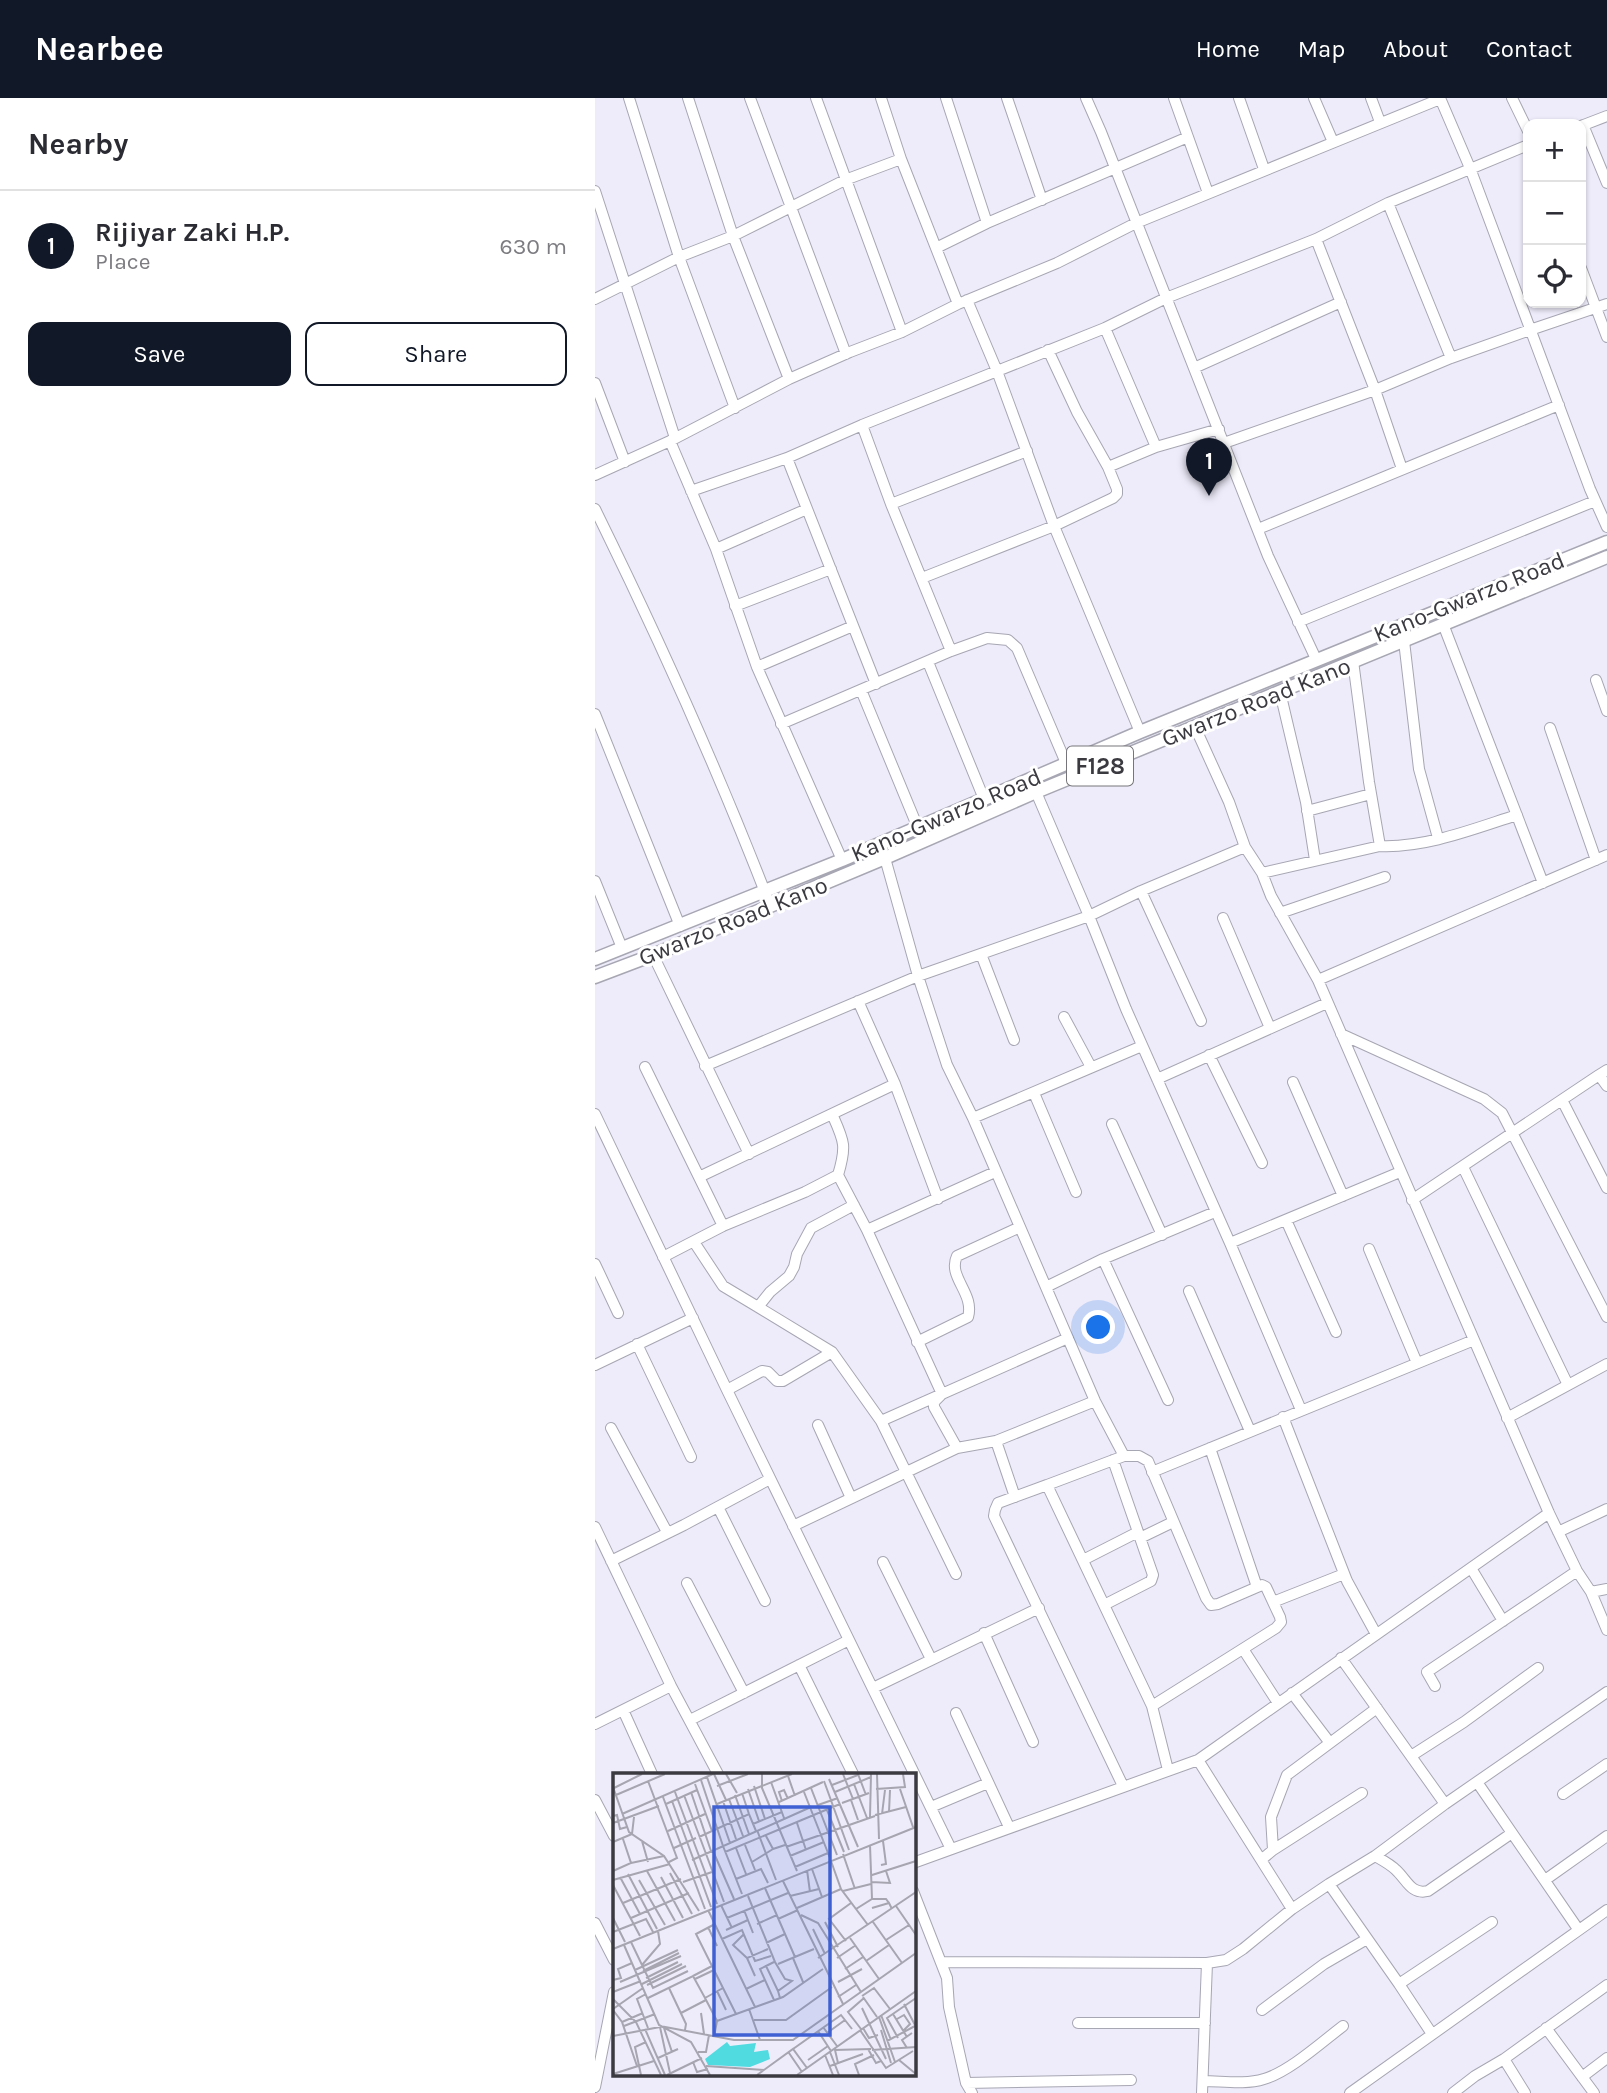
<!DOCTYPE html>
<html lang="en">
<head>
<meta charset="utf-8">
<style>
  body { margin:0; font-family:Karla,sans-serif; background:#f2f2f3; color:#2b2b33 }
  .controls { position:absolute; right:21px; top:21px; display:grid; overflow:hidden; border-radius:14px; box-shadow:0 2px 5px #0004 }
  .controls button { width:63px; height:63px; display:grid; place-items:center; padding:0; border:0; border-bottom:2px solid #e1e1e2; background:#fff; color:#2b2b33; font:35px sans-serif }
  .you { position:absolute; left:504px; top:1230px; width:24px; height:24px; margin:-18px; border:5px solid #fff; border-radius:50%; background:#1a73e8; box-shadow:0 0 0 10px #1a73e833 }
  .badge { display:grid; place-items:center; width:46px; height:46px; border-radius:50%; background:#111827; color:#fff; font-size:23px; font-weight:700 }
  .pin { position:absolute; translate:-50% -58px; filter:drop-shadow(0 2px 4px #0008) }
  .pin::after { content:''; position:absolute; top:37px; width:24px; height:21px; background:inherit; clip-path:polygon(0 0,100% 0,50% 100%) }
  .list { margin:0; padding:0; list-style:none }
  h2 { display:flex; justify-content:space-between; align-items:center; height:91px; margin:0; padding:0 28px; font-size:30px }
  h2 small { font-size:23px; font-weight:400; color:#7c7c81 }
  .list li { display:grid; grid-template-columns:46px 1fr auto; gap:21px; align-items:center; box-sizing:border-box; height:112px; padding:0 28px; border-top:2px solid #e1e1e2 }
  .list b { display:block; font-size:26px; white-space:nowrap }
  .list p { margin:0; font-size:23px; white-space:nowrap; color:#7c7c81 }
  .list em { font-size:23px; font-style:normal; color:#7c7c81 }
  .actions { display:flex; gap:14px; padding:21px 28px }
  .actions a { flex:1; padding:16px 0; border:2px solid #111827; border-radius:14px; text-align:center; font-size:24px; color:#111827 }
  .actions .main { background:#111827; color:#fff }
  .icon { flex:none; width:38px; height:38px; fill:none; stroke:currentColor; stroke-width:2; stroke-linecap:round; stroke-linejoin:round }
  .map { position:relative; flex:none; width:1012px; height:1995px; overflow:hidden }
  header { display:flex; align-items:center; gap:42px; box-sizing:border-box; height:98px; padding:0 35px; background:#111827; color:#fff }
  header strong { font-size:33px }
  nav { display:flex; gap:38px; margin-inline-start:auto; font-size:24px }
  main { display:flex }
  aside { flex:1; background:#fff }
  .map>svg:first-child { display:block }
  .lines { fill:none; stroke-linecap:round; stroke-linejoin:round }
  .minor-casing { stroke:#a7a6b3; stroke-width:12 }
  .major-casing { stroke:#a7a6b3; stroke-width:15 }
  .minor { stroke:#fff; stroke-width:10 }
  .major { stroke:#fff; stroke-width:12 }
  .labels { text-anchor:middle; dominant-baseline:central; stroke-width:6; stroke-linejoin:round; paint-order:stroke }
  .shield { fill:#fff; stroke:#767579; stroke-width:2 }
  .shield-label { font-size:23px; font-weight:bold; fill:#3b3a40 }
  .street-label { font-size:24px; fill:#3b3a40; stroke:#fff }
  .inset-road { fill:none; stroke:#a6a5b0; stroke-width:2 }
  .view { fill:#3f60d2; fill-opacity:0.15; stroke:#3f60d2; stroke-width:3.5 }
  .inset-edge { fill:none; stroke:#3b3a40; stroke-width:3.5 }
</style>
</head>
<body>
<header>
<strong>Nearbee</strong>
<nav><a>Home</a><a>Map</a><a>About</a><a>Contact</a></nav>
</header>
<main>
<aside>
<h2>Nearby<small></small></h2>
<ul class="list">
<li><span class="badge">1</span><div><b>Rijiyar Zaki H.P.</b><p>Place</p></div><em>630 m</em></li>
</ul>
<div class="actions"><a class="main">Save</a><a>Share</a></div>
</aside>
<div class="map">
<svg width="1012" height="1995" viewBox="0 0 1012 1995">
  <rect width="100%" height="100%" fill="#eeecfa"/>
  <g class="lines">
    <g class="minor-casing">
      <path id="minor" d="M34 0 84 159 140 310
        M93 0 138 138 194 281
        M155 0 251 256
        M221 0 307 234
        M286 0 306 61
        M351 0 392 125
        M412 0 447 102
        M491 0 506 34 673 458 721 561
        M579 0 613 95
        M644 0 669 71
        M719 0 738 44
        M776 0 785 24
        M845 0 875 70 995 391 1012 429
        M917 0 933 33
        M988 27 1012 85
        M986 28 1012 18
        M0 93 80 340
        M793 105 856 260
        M721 141 780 292 807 371
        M341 150 392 125 593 39
        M986 170 1012 239
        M0 201 84 159 138 138 250 82 306 61 363 206
        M372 202 402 273 459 428 545 634
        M510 230 561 349
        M453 252 482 314 513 369 561 349 624 331
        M599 270 746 204
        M0 285 30 364
        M267 327 296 406 356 553
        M75 343 121 451 162 569 247 762
        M629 345 780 292 856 260 935 232 1012 206
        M192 360 281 586
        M0 377 75 343 194 281 255 254 307 234 363 206 462 165 541 125 845 1
        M96 393 192 360 267 327 510 230 571 200 721 141 793 105 933 47
        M296 406 432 353
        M0 411C64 541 123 672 175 807
        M663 431 964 307
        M121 451 212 411
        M327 480 459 428 518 400 522 396V391L513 369
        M140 508 236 471
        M703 524 1000 403
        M848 526 948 785
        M809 543 824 671 843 740
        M758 563 774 684 785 748
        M333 564 389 701
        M162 569 258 528
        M1001 582 1012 613
        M266 592 323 730
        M685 594 711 704 720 762
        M0 616 85 828
        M186 626 356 553 392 540 413 542 422 550 471 665
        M600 629 634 704 650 749 667 775 676 798 723 882 954 1415 982 1473 996 1494 1012 1532
        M955 630 1001 762
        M441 694 494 818 531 911 635 1145 706 1312
        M712 713 776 696
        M290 760 323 878 352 967 378 1020 500 1303 529 1358H544L553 1363 611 1500 616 1507 623 1506 667 1487 671 1489 685 1519 686 1524 681 1530 557 1608 573 1672
        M667 775 785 748C831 750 878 731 922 717
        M0 783 27 850
        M546 793 606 923
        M685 815 790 779
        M628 820 675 930
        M386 856 419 942
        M58 857 154 1056
        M723 882 1012 757
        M263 903 300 986 343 1101
        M469 919 496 969
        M746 936 889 1001 907 1015 1012 1219
        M614 957 667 1065
        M110 968 323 878 494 818 546 793 650 749
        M50 969 128 1128
        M1012 972 1004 977 1012 988
        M562 981 732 905
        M698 984 748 1098
        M439 995 481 1094
        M967 1002 1012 1090
        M0 1016 132 1292 356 1751
        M237 1016C249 1043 252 1047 243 1077
        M378 1020 547 948
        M517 1026 567 1137
        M868 1069 973 1287
        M104 1079 300 986
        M817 1102 1004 977
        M259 1107 216 1130 202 1156 199 1169 194 1178 175 1194 163 1209 237 1254 286 1323
        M691 1122 741 1234
        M272 1132 400 1074
        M99 1144 128 1188 163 1209
        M635 1145 805 1074
        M774 1151 822 1265
        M68 1159 128 1128 210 1094 243 1077 272 1132 347 1296 339 1304V1309L362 1350 401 1343 500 1303
        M508 1161 573 1302
        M0 1166 23 1215
        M451 1189 508 1161 620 1114
        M594 1193 655 1333
        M322 1244 373 1219C380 1195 352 1179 362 1158L425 1129
        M42 1246 96 1359
        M0 1267 98 1220
        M132 1292 167 1273 173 1274 182 1283H188L237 1254
        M688 1319 752 1483 781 1536
        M912 1320 1012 1266
        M223 1327 256 1400
        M16 1330 72 1434
        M401 1343 420 1399
        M615 1350 662 1489
        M529 1358 452 1387 557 1608
        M557 1374 879 1242
        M452 1387 403 1405 400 1412 399 1418 528 1688
        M123 1409 170 1503
        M198 1428 362 1350
        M0 1429 76 1588 123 1676
        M963 1434 1012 1411
        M545 1440 578 1424
        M488 1462 543 1434
        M16 1463 89 1427 175 1381
        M288 1464 336 1561
        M876 1470 908 1523
        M361 1476 286 1323 473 1240
        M92 1485 149 1595
        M996 1494 1012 1491
        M678 1504 749 1476
        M509 1507 556 1483 558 1477 518 1362
        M389 1535 438 1644
        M648 1551 683 1605
        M746 1560 850 1706
        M204 1567 258 1676
        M840 1588 832 1574 982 1473
        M278 1590 444 1510
        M697 1595 735 1645
        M28 1612 57 1676
        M361 1615 414 1729
        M95 1622 254 1542
        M0 1626 76 1588
        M816 1658 869 1624 943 1570
        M603 1662 697 1811
        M882 1684 983 1831
        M968 1696 1012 1666
        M0 1702 19 1738
        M336 1709 393 1685
        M678 1752 676 1719 692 1677 782 1610
        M780 1758C787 1762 795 1766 801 1772 812 1782 816 1797 833 1793L917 1735
        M666 1762 678 1752 767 1695
        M318 1765 603 1662 954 1415
        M950 1782 1012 1738
        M734 1786 804 1886 837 1936
        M318 1793 352 1880 354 1909 371 1985 377 1995
        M0 1825 19 1862
        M346 1864 612 1865 631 1862 648 1851 697 1811 734 1786 780 1758 850 1706 1012 1594
        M804 1886 897 1824
        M667 1912 729 1866 772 1841
        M483 1925H610
        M951 1930 999 1995
        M909 1961 930 1995
        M987 1979 1012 1960
        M608 1983C627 1983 650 1987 669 1981 694 1974 727 1944 748 1928
        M371 1985 536 1982
        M0 1989 19 1894
        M607 1995 612 1865
        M755 1995 1012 1812
        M858 1995 880 1978 909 1961 1012 1887"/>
    </g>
    <g class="major-casing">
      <path id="major" d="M0 861 247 762 545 634 1012 444
        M0 879 58 857 290 760 441 694 1012 459"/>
    </g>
    <use href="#minor" class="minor"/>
    <use href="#major" class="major"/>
  </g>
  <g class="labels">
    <rect class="shield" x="472" y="648.5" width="66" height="39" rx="5"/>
    <g class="shield-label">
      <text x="505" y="668">F128</text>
    </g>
    <g class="street-label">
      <text transform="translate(874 499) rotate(-22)">Kano-Gwarzo Road</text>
      <text transform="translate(661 604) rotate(-22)">Gwarzo Road Kano</text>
      <text transform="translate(351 717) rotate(-23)">Kano-Gwarzo Road</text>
      <text transform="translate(138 823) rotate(-22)">Gwarzo Road Kano</text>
    </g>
  </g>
  <g transform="translate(18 1675)">
    <rect width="303" height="303" fill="#eeecfa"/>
    <path d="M114 269 117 273 143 270 141 279 155 277 157 286 137 294 95 292 92 286Z" fill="#50dbe1"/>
    <path class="inset-road" d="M101 1 113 27M113 1 124 20M149 1V15L184 98M230 1 240 26M245 1 253 22M264 1 266 66M175 3 182 23M94 4 117 70M216 6 245 74M88 7 110 73M35 8 64 85 56 89M211 8 236 77M158 9 171 45M82 11 99 58M241 11 254 45M219 12 245 2M104 13 135 1M141 13 152 46M0 14 16 59 51 83 86 138M1 15 29 1M198 15 224 82M135 16 146 48M263 16 292 14 290 1M287 16 300 54M62 19 104 131M78 19 98 78M191 19 217 85M222 19 258 4M129 20 136 41M3 22 52 1M71 22 111 129M122 22 136 61M50 24 92 136M116 26 130 63M238 27 245 47M59 28 98 134M110 28 123 66M169 28 166 19 171 17 175 26M166 29 210 9M229 30 256 20M53 31 84 17M104 31 179 1M205 32 225 25M214 37 231 79M276 39 277 17M9 41 100 1M269 41 272 17M262 42 293 34M0 43 4 42 7 56 14 54M257 44 258 1M0 50 46 33M184 50 193 77M140 51 169 39M144 57 163 107M55 58 92 41M153 63 160 76 172 72M86 64 136 41 143 58M29 68 35 89M0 69 19 61 21 44M132 72 142 97M257 72 259 126M110 73 129 121M173 74 262 43M61 75 83 65M123 75 133 101M100 78 121 126M112 79 227 31M230 81 242 116M177 83 211 69M79 87 198 34M218 88 228 116 255 152M139 89 160 76M18 90 51 83M268 92 273 91 270 68M182 94 215 80M199 96 209 124M194 97 197 119M0 98 18 90 10 66M34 98 62 148M57 100 79 141M15 101 44 156M259 102 303 88M7 104 27 141M48 104 70 145M123 106 148 96 155 110M0 107 57 91M26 107 52 152M170 108 230 231M70 109 99 99M258 109 277 110 273 98M0 112 27 163M152 115 182 184M230 118 258 111M135 123 162 189 172 206 179 208 165 218 167 225M177 123 206 116M10 130 68 106M108 132 119 155M283 133 303 162M184 135 228 116M259 135 276 130 279 136M243 136 259 126H273L276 130M95 137 142 234M131 137 140 160M188 142 205 150 248 219M0 145 12 169M18 145 76 120M114 145 175 120M165 146 185 137M212 149 225 174M260 149 289 190M102 151 83 161 123 241M144 151 164 142M95 154 104 173M200 156 212 181M113 157 135 147M0 159 33 146 40 159M131 161 120 172 134 185M237 165 266 206M109 166 129 157 142 188 158 183M273 167 296 152M233 168 216 146 238 130M18 169 40 215 75 198M153 170 172 161M11 172 46 252 78 269 97 302M0 176 303 54M180 185 190 209M205 185 303 119M224 185 243 172M253 188 276 172M161 189 153 193 165 218M165 191 201 176M29 192 47 171 45 158M153 193 147 196 161 227M232 196 250 184M22 197 65 177M30 198 66 180M80 203 99 193M142 203 134 185 155 176M33 205 65 189M82 206 101 197M0 207 8 205 5 196 19 190M7 209 68 183M225 209 249 196M29 211 69 191M34 212 73 193M56 215 73 251 72 257M133 216 152 207M104 218 113 237M0 219 28 208M33 221 24 226 35 255M249 223 261 215 277 236M225 224 243 212M250 224 264 244M35 225 80 203 92 225 110 215M92 225 104 248 101 264M0 226 23 249 48 302M291 231 302 252M249 235 273 286M0 236 30 215M136 236 147 267M0 237 9 249 24 293M68 240 93 227M88 240 91 261M280 241 294 264M268 242 278 267M266 244 282 289M284 246 291 242 297 251 291 257M141 247H173L219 214M104 248 170 224 210 196M9 249 30 240M11 253 42 241M47 253 121 267H180L303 180M210 254 224 273M51 255 59 279M250 255 256 265 265 262M32 256 52 302M248 256 235 239 251 225M247 257 273 295 300 278M268 257 278 290M205 258 218 278M214 260 232 247M0 263 47 254 57 300M285 265 274 245 303 225M274 268 302 253M294 275 289 267 299 260M180 276 228 242 239 256M255 276 263 290 268 288M259 277 303 274M85 279H93L96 262M217 279 226 302M176 280 189 299M212 282 220 302M45 285 65 276M195 287 215 273M286 287 303 301M80 289 84 299 95 296M225 290 222 277 258 276M93 293 151 297M217 293 250 281M0 301 41 288M28 302 22 274 33 269M54 302 89 285M144 302 180 276 194 295M184 302 303 218M246 302 242 291 261 282"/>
    <path class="view" d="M101 34H217V262H101Z"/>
    <rect width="303" height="303" class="inset-edge"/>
  </g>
</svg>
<div class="controls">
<button>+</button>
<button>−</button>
<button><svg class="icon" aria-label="locate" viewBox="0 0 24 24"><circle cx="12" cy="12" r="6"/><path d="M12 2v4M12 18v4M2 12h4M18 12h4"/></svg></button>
</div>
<div class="you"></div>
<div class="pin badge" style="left:614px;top:398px">1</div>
</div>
</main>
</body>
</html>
